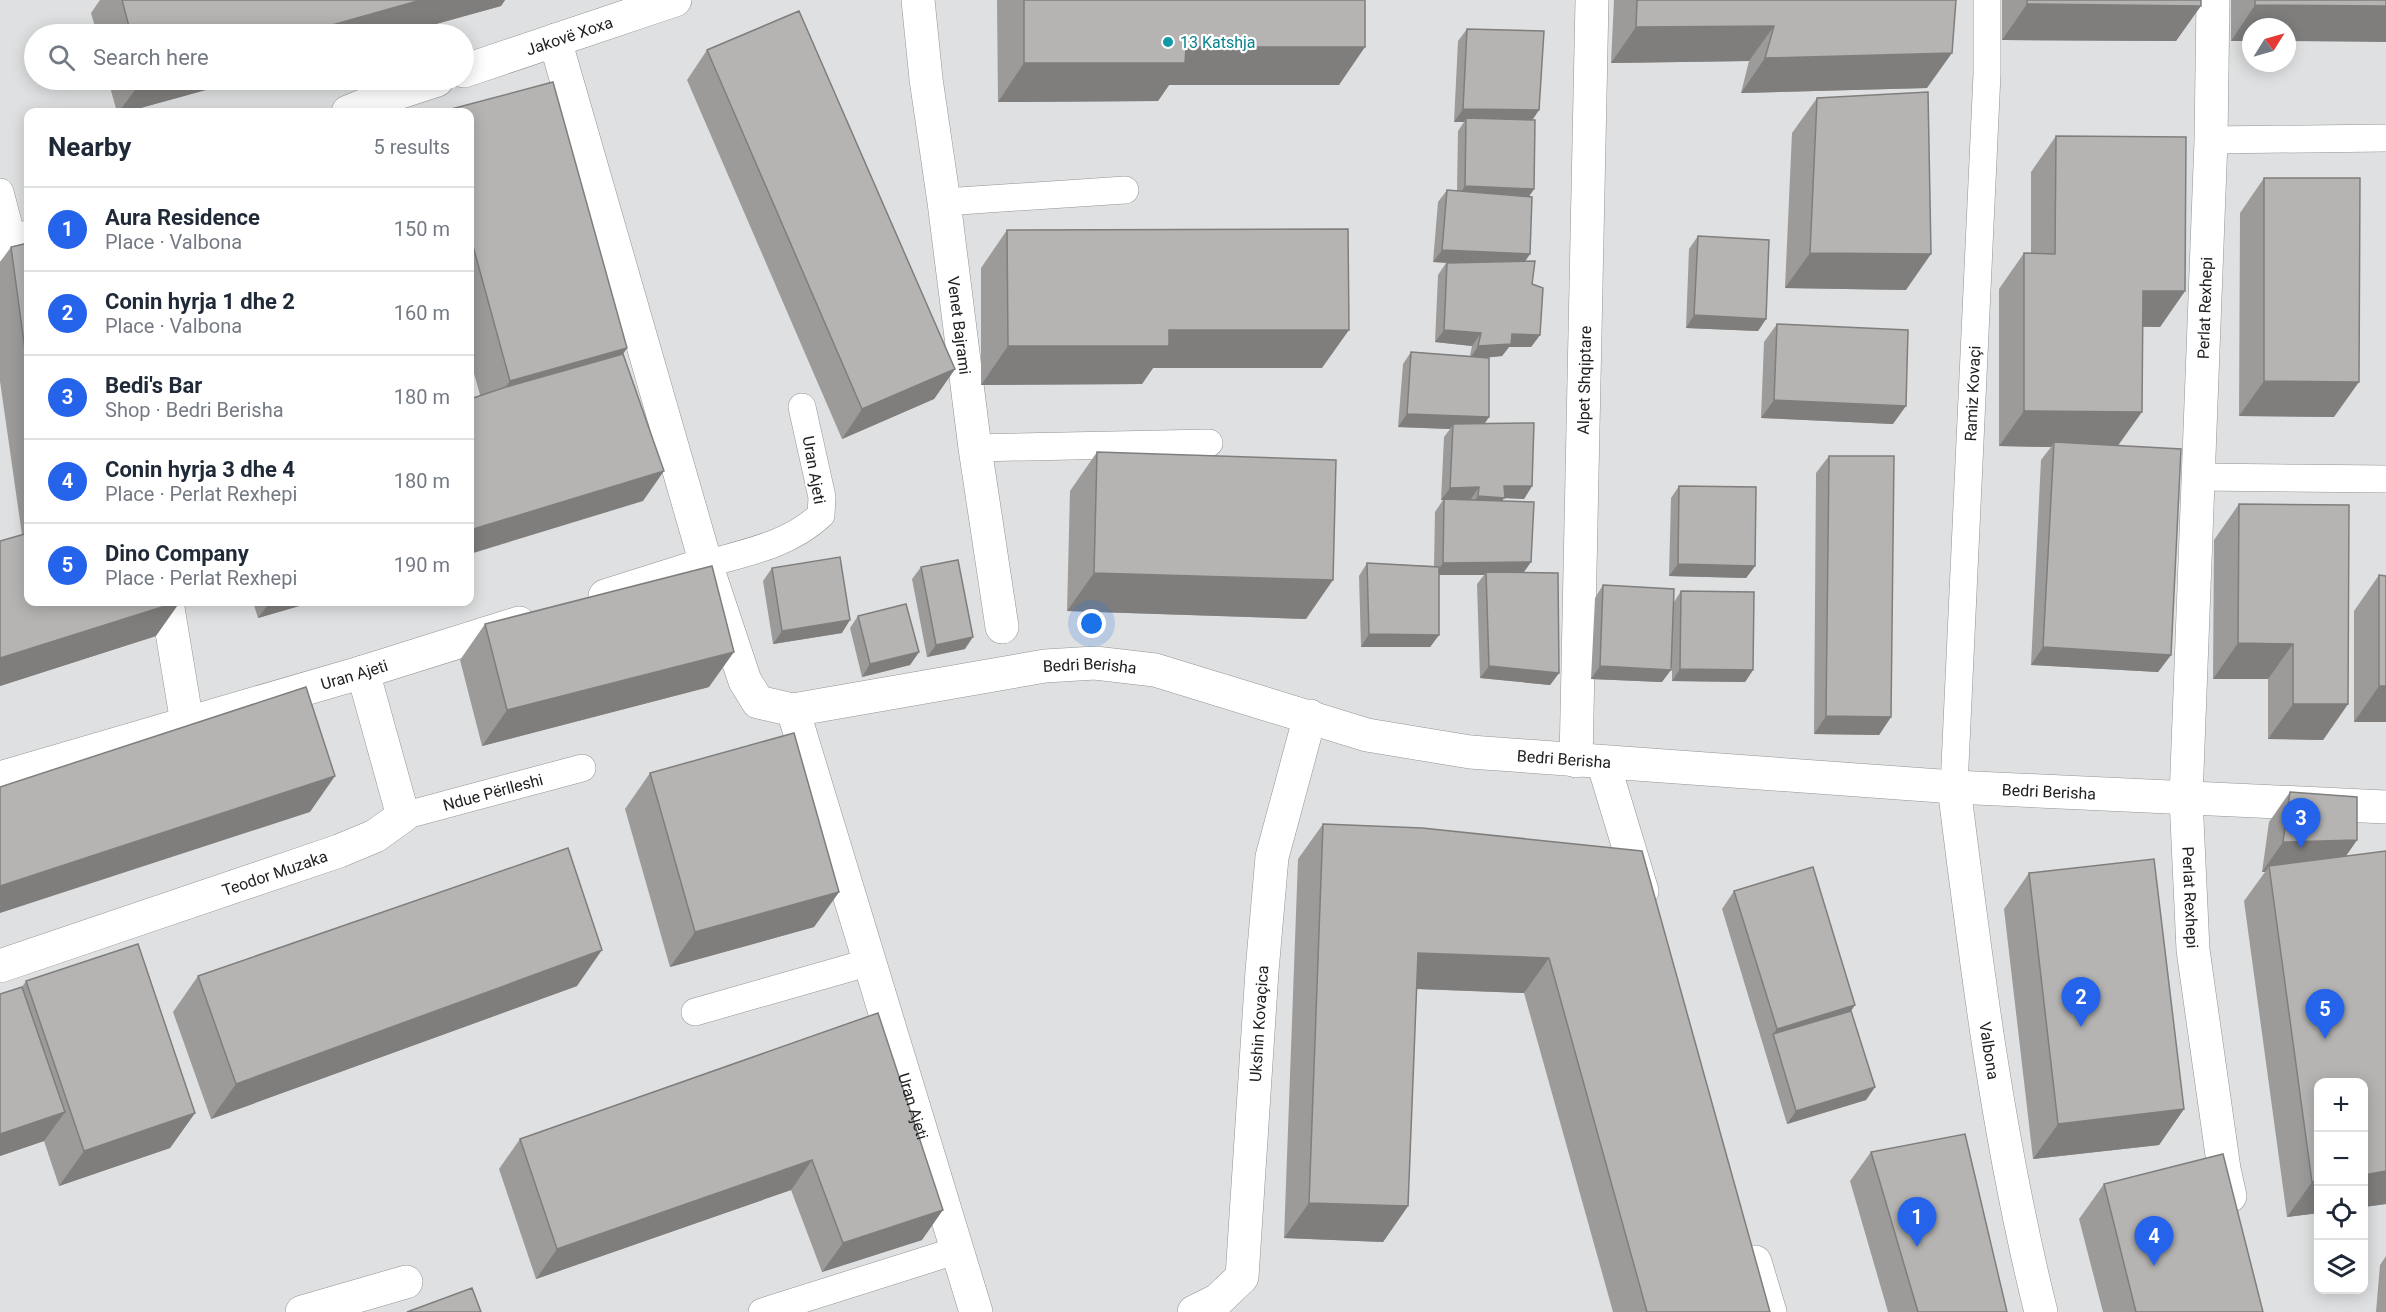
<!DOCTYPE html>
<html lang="en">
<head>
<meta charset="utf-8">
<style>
  body { margin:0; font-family:Roboto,sans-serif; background:#f2f2f3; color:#1f2937 }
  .controls { position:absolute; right:18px; bottom:18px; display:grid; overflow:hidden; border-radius:12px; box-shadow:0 3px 15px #0003 }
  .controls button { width:54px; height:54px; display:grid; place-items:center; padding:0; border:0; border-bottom:2px solid #e0e1e3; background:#fff; color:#1f2937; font:30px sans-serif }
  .compass { position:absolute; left:2242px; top:18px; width:54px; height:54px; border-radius:50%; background:#fff; box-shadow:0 3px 15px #0003; rotate:53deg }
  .you { position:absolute; left:1092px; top:624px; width:21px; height:21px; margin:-15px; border:4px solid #fff; border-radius:50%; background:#1a73e8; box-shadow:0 0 0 9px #1a73e833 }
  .badge { display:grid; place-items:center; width:39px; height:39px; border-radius:50%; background:#2563eb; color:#fff; font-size:20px; font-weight:700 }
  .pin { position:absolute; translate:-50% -50px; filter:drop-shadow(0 2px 3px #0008) }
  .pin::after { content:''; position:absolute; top:32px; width:21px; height:18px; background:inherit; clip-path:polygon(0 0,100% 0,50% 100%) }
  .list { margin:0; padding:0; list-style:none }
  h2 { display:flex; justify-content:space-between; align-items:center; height:78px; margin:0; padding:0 24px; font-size:26px }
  h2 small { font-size:20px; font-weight:400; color:#747a83 }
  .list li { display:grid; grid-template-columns:39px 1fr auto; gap:18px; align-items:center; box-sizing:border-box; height:84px; padding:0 24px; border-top:2px solid #e0e1e3 }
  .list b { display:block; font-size:22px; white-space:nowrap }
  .list p { margin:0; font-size:20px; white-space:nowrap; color:#747a83 }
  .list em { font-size:20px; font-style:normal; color:#747a83 }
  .icon { flex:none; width:33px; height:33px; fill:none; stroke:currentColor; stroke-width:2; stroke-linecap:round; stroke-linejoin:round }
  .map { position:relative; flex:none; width:2386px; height:1312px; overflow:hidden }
  .search { position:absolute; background:#fff; box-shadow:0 3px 15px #0003; left:24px; top:24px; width:450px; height:66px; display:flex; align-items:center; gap:15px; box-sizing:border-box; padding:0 21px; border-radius:33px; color:#747a83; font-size:22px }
  .panel { position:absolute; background:#fff; box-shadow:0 3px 15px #0003; left:24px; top:108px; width:450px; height:498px; border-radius:12px }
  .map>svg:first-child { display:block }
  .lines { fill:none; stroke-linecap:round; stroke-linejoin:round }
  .service-casing { stroke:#929394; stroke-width:28 }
  .minor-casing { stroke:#929394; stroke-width:34 }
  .service { stroke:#fff; stroke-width:27 }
  .minor { stroke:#fff; stroke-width:33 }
  .wall { fill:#9c9b9a }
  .shaded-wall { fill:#7f7e7d }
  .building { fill:#b5b4b3; stroke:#7f7e7d; stroke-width:1.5 }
  .culture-dot { fill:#0f9aa8; stroke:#fff; stroke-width:2 }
  .labels { text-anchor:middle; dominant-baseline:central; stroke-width:4.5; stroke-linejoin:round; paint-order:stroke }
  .street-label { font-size:16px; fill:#202121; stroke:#fff }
  .culture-label { font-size:16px; fill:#0d838f; stroke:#fff; text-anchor:start }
</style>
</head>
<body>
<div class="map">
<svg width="2386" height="1312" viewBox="0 0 2386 1312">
  <rect width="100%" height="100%" fill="#dfe0e1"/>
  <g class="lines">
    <g class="service-casing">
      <g id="service">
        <path d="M2211 140 2386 138"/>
        <path d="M0 192 13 241"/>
        <path d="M944 202 1125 190"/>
        <path d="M975 448 1209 443"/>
        <path d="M2198 477 2386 479"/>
        <path d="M706 564C747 552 789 545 821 515L822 497 802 407"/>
        <path id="s1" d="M1954 787 1987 74V0"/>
        <path id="s2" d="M403 816 582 768"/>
        <path d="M695 1012 870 962"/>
        <path d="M762 1312 958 1250"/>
      </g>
    </g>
    <g class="minor-casing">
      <g id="minor">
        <path id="s3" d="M918 0 926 79 944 202 975 448 1002 627"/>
        <path id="s4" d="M2213 0 2211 140 2186 798 2193 950 2224 1169 2230 1196"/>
        <path id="s5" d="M555 40 706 564 745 681 758 702 793 710 1045 666 1095 663 1155 670 1367 735 1470 752 1954 787 2386 807"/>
        <path id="s6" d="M464 71 675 0"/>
        <path d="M348 112 382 98 437 80"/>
        <path d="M0 245 28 237"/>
        <path d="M605 596 706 564"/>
        <path d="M167 602 187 723"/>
        <path id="s7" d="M793 710 976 1312"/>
        <path id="s8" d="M1576 761 1592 0"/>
        <path d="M1603 762 1642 891"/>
        <path id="s9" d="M0 778 363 672 519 623"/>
        <path id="s10" d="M1954 787C1976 963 1998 1140 2041 1312"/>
        <path id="s11" d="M0 966 339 851 375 836 403 816 363 672"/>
        <path d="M1755 1262 1770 1312"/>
        <path d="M302 1312 406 1282"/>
        <path id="s12" d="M1194 1312 1218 1300 1242 1277 1262 971 1272 857 1310 716"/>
      </g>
    </g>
    <use href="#service" class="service"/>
    <use href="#minor" class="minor"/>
  </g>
  <path class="wall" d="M100 0H505L501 6 400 34H97L91 13Z
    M997 0H1365L1339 85H1169L1158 101 998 102Z
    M1614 0H1956L1927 88 1741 93 1749 61 1611 63Z
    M2002 0H2201L2176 41 2002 40Z
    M2231 0H2386L2251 27V41H2231Z
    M1467 29 1539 110 1532 120 1534 189 1529 196 1530 254 1525 262 1532 284 1540 335 1531 347H1509L1502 356 1483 358 1489 417 1484 424 1532 486 1524 499 1504 498 1502 501 1531 562 1523 572 1559 673 1550 685 1480 678 1477 584 1484 575H1439V635L1430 647H1361L1359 576 1367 563 1434 566 1435 512 1443 500H1441L1444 437 1450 429 1398 427 1403 364 1411 352 1470 356 1472 346 1435 342 1438 275 1446 263 1433 262 1438 202 1447 190 1457 191 1458 131 1464 122H1454L1458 41Z
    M707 50 955 369 934 399 842 439 687 80Z
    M108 80H242L126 112H117Z
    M1817 98 1906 290 1785 288 1792 133Z
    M470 112 627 348 623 354 643 501 480 395 470 359Z
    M2056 136 2185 291 2160 327H2142L2118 446 2171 655 2158 672 2031 665 2041 460 2051 447 1999 446V289L2024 253H2031V172Z
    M2264 178 2334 417 2239 416 2240 213Z
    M1007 230 1322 368H1153L1142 384 981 385V268Z
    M1698 236 1766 319 1758 331 1686 328 1689 249Z
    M28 243V602L156 636 0 686V541L22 535 0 381V262L11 247Z
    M1777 324 1893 424 1761 418 1764 342Z
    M1097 452 1306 619 1067 611 1070 491Z
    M1829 456 1891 717 1879 735 1814 734 1816 473Z
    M1679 486 1755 566 1746 578 1669 576 1671 498Z
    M2239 504 2348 704 2323 740 2268 739V679H2213L2214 540Z
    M921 567 965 649 927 657 912 579Z
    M772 568 842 633 773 644 763 581Z
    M2379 575 2386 576V722H2354V611Z
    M1603 585 1674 602 1681 591 1753 670 1745 682 1672 681V644L1662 682 1591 679 1595 598Z
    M253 602H313L258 618Z
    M858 616 919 652 910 665 862 677 850 628Z
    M485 624 709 687 482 746 460 660Z
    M650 773 839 892 814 927 670 967 625 809Z
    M2290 792 2357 840 2346 856 2386 1204 2364 1207V1083H2319V1213L2287 1217 2244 901 2265 872H2262L2269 822Z
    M1323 824 1642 851 1770 1312H1613L1524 993 1416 989 1408 1206 1383 1242 1284 1238 1298 859Z
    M2029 873 2184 1109 2159 1145 2033 1159 2004 909Z
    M1734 891 1855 1005 1851 1011 1875 1087 1866 1100 1787 1124 1722 909Z
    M198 976 577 986 211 1119 173 1012Z
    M26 981 195 1113 170 1148 59 1186 44 1141 0 1156V994L22 987Z
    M878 1013 922 1240 822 1272 791 1190 536 1279 499 1169 520 1139Z
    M1871 1152 2007 1312H1888L1850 1181Z
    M2104 1184 2263 1312H2103L2079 1219Z
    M2386 1256V1312H2376L2380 1265Z"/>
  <path class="shaded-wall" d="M421 0H505L501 6 400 34H300Z
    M2027 4 2201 6 2176 41 2002 40Z
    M2255 5 2386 6V42L2287 41V27H2251V41H2231Z
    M1774 26 1749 61 1611 63 1636 27Z
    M1186 47H1365L1339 85H1169L1158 101 998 102 1024 63Z
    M1952 53 1927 88 1741 93 1765 58Z
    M142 80H242L126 112H119Z
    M1463 109 1539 110 1531 122 1466 118 1464 122H1454Z
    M1465 186 1534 189 1526 201 1457 198Z
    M1442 250 1530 254 1521 266 1433 262Z
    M1810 253 1931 254 1906 290 1785 288Z
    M2143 291H2185L2160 327 2118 326Z
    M1694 315 1766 319 1758 331 1686 328Z
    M1169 330H1349L1322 368H1153L1142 384 981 385 1008 346Z
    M1444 330 1481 333 1472 346 1435 342Z
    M1512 334 1540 335 1531 347H1509L1502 356 1470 359 1478 346Z
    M627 348 602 384 485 416 510 381Z
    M955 369 934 399 842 439 862 409Z
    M2264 381 2359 382 2334 417 2239 416Z
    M1774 400 1906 406 1893 424 1761 418Z
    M2024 411 2142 412 2117 447 2054 442 2051 447 1999 446Z
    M1407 414 1489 417 1480 430 1453 424 1450 429 1398 427Z
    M664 471 643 501 470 554V530Z
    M1504 486H1532L1524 499 1504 498 1496 510 1469 509 1478 496Z
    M1479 487 1471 499 1441 500 1450 488Z
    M1531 562 1522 575 1486 572 1484 575H1434L1443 563Z
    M1678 564 1755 566 1746 578 1669 576Z
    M1094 573 1333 580 1306 619 1067 611Z
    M178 602H180L156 636 0 686V658Z
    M270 602H313L258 618Z
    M850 620 842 633 773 644 782 631Z
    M1369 634 1439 635 1430 647H1361Z
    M973 637 965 649 927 657 936 645Z
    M2238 643 2293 644 2268 679H2213Z
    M2043 647 2171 655 2158 672 2031 665Z
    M734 652 709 687 482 746 507 710Z
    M919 652 910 665 862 677 870 664Z
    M1489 666 1559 673 1550 685 1480 678Z
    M1600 666 1671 670 1662 682 1591 679Z
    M1680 669 1753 670 1745 682 1672 681Z
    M2379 686H2386V722H2354Z
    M2293 704H2348L2323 740 2268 739Z
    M1826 716 1891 717 1879 735 1814 734Z
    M335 776 310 812 0 913V886Z
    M2357 840 2336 870 2269 866 2265 872H2262L2283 842Z
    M839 892 814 927 670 967 695 932Z
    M602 950 577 986 211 1119 236 1084Z
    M1418 953 1549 958 1524 993 1393 988Z
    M1855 1005 1842 1023 1773 1034 1777 1029Z
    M1875 1087 1866 1100 1787 1124 1796 1111Z
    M2184 1109 2159 1145 2033 1159 2058 1124Z
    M65 1112 44 1141 0 1156V1134Z
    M195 1113 170 1148 59 1186 84 1151Z
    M812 1160 791 1190 536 1279 557 1249Z
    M2386 1171V1204L2364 1207V1175Z
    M2319 1181V1213L2287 1217 2312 1182Z
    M1309 1203 1408 1206 1383 1242 1284 1238Z
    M943 1210 922 1240 822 1272 843 1243Z"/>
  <path class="building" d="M122 0H421L300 34H131Z
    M1024 0H1365V47H1186L1185 63H1024Z
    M1637 0H1956L1952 53 1765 58 1774 26 1636 27Z
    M2027 0H2201V6L2027 4Z
    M2255 0H2386V6L2255 5Z
    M799 11 955 369 862 409 707 50Z
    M1467 29 1544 31 1539 110 1463 109Z
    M553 82 627 348 510 381 470 235V112H440Z
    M1928 92 1931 254 1810 253 1817 98Z
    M1466 118 1535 120 1534 189 1465 186Z
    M2056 136 2186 137 2185 291H2143L2142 412 2024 411V253L2055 254Z
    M2264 178H2360L2359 382 2264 381Z
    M1447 190 1532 197 1530 254 1442 250Z
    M1348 229 1349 330H1169V346H1008L1007 230Z
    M1698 236 1769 240 1766 319 1694 315Z
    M28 243V372L11 247Z
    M1535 261 1532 284 1543 288 1540 335 1512 334 1511 344 1478 346 1481 333 1444 330 1447 263Z
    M1777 324 1908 330 1906 406 1774 400Z
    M1411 352 1489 358V417L1407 414Z
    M623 354 664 471 470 530V399L506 387Z
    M1534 423 1532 486H1504L1505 498 1478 496 1479 487 1450 488 1453 424Z
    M2054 442 2181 449 2171 655 2043 647Z
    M1097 452 1336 460 1333 580 1094 573Z
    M1829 456H1894L1891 717 1826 716Z
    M1679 486 1756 487 1755 566 1678 564Z
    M1444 499 1534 502 1531 562 1443 563Z
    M2239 504 2349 505 2348 704H2293V644L2238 643Z
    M28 533V602H178L0 658V541Z
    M840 557 850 620 782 631 772 568Z
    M958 560 973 637 936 645 921 567Z
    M1367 563 1439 567V635L1369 634Z
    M712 566 734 652 507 710 485 624Z
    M1486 572 1558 573 1559 673 1489 666Z
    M2379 575 2386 576V686H2379Z
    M1603 585 1674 589 1671 670 1600 666Z
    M1681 591 1754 592 1753 670 1680 669Z
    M906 604 919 652 870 664 858 616Z
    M306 687 335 776 0 886V787Z
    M794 733 839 892 695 932 650 773Z
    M2290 792 2357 797V840L2283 842Z
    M1323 824 1422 828 1642 851 1770 1312H1647L1549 958 1418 953 1408 1206 1309 1203Z
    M568 848 602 950 236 1084 198 976Z
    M2386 851V1171L2364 1175V1083H2319V1181L2312 1182 2269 866Z
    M2154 859 2184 1109 2058 1124 2029 873Z
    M1813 867 1855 1005 1777 1029 1734 891Z
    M138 944 195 1113 84 1151 26 981Z
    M22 987 65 1112 0 1134V994Z
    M1851 1011 1875 1087 1796 1111 1773 1034Z
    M878 1013 943 1210 843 1243 812 1160 557 1249 520 1139Z
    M1965 1134 2007 1312H1918L1871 1152Z
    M2223 1154 2263 1312H2136L2104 1184Z
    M472 1288 481 1312H407Z"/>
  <circle class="culture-dot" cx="1168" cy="42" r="6"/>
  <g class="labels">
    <g class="street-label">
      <text stroke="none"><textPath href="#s6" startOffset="111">Jakovë Xoxa</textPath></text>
      <text transform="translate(2205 308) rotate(-88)">Perlat Rexhepi</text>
      <text stroke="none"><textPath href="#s3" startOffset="328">Venet Bajrami</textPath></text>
      <text stroke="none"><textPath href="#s8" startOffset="381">Alpet Shqiptare</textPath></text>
      <text stroke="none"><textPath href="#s1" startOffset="394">Ramiz Kovaçi</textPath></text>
      <text transform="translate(814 470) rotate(80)">Uran Ajeti</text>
      <text stroke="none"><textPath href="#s5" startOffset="1030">Bedri Berisha</textPath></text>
      <text stroke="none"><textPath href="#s9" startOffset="369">Uran Ajeti</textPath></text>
      <text stroke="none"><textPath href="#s5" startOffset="1516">Bedri Berisha</textPath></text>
      <text stroke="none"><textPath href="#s5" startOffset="2002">Bedri Berisha</textPath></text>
      <text stroke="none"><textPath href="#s2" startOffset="93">Ndue Përlleshi</textPath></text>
      <text stroke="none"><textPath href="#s11" startOffset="290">Teodor Muzaka</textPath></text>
      <text stroke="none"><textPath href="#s4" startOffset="898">Perlat Rexhepi</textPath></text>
      <text stroke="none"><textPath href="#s12" startOffset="314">Ukshin Kovaçica</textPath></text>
      <text stroke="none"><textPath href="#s10" startOffset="266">Valbona</textPath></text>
      <text stroke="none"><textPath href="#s7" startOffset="414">Uran Ajeti</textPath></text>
    </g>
    <g class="culture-label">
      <text x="1180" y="42">13 Katshja</text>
    </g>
  </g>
</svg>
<div class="controls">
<button>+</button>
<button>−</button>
<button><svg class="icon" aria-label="locate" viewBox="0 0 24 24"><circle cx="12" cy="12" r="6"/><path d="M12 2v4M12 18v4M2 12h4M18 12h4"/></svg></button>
<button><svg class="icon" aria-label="layers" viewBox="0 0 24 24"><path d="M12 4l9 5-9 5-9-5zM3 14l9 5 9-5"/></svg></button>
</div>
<svg class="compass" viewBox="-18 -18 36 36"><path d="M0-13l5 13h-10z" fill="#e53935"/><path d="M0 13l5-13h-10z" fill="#747a83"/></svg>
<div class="you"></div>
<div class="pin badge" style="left:1917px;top:1247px">1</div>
<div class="pin badge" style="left:2081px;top:1027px">2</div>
<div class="pin badge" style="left:2301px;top:848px">3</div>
<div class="pin badge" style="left:2154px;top:1266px">4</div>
<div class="pin badge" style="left:2325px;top:1039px">5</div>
<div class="search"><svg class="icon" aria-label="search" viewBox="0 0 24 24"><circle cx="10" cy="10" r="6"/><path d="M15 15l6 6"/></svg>Search here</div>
<section class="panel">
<h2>Nearby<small>5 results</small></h2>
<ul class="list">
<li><span class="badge">1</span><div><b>Aura Residence</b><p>Place · Valbona</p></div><em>150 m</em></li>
<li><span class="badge">2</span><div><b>Conin hyrja 1 dhe 2</b><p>Place · Valbona</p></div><em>160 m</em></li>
<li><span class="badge">3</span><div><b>Bedi's Bar</b><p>Shop · Bedri Berisha</p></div><em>180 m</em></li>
<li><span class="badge">4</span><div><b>Conin hyrja 3 dhe 4</b><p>Place · Perlat Rexhepi</p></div><em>180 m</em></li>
<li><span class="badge">5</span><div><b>Dino Company</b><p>Place · Perlat Rexhepi</p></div><em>190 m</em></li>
</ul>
</section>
</div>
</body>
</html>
